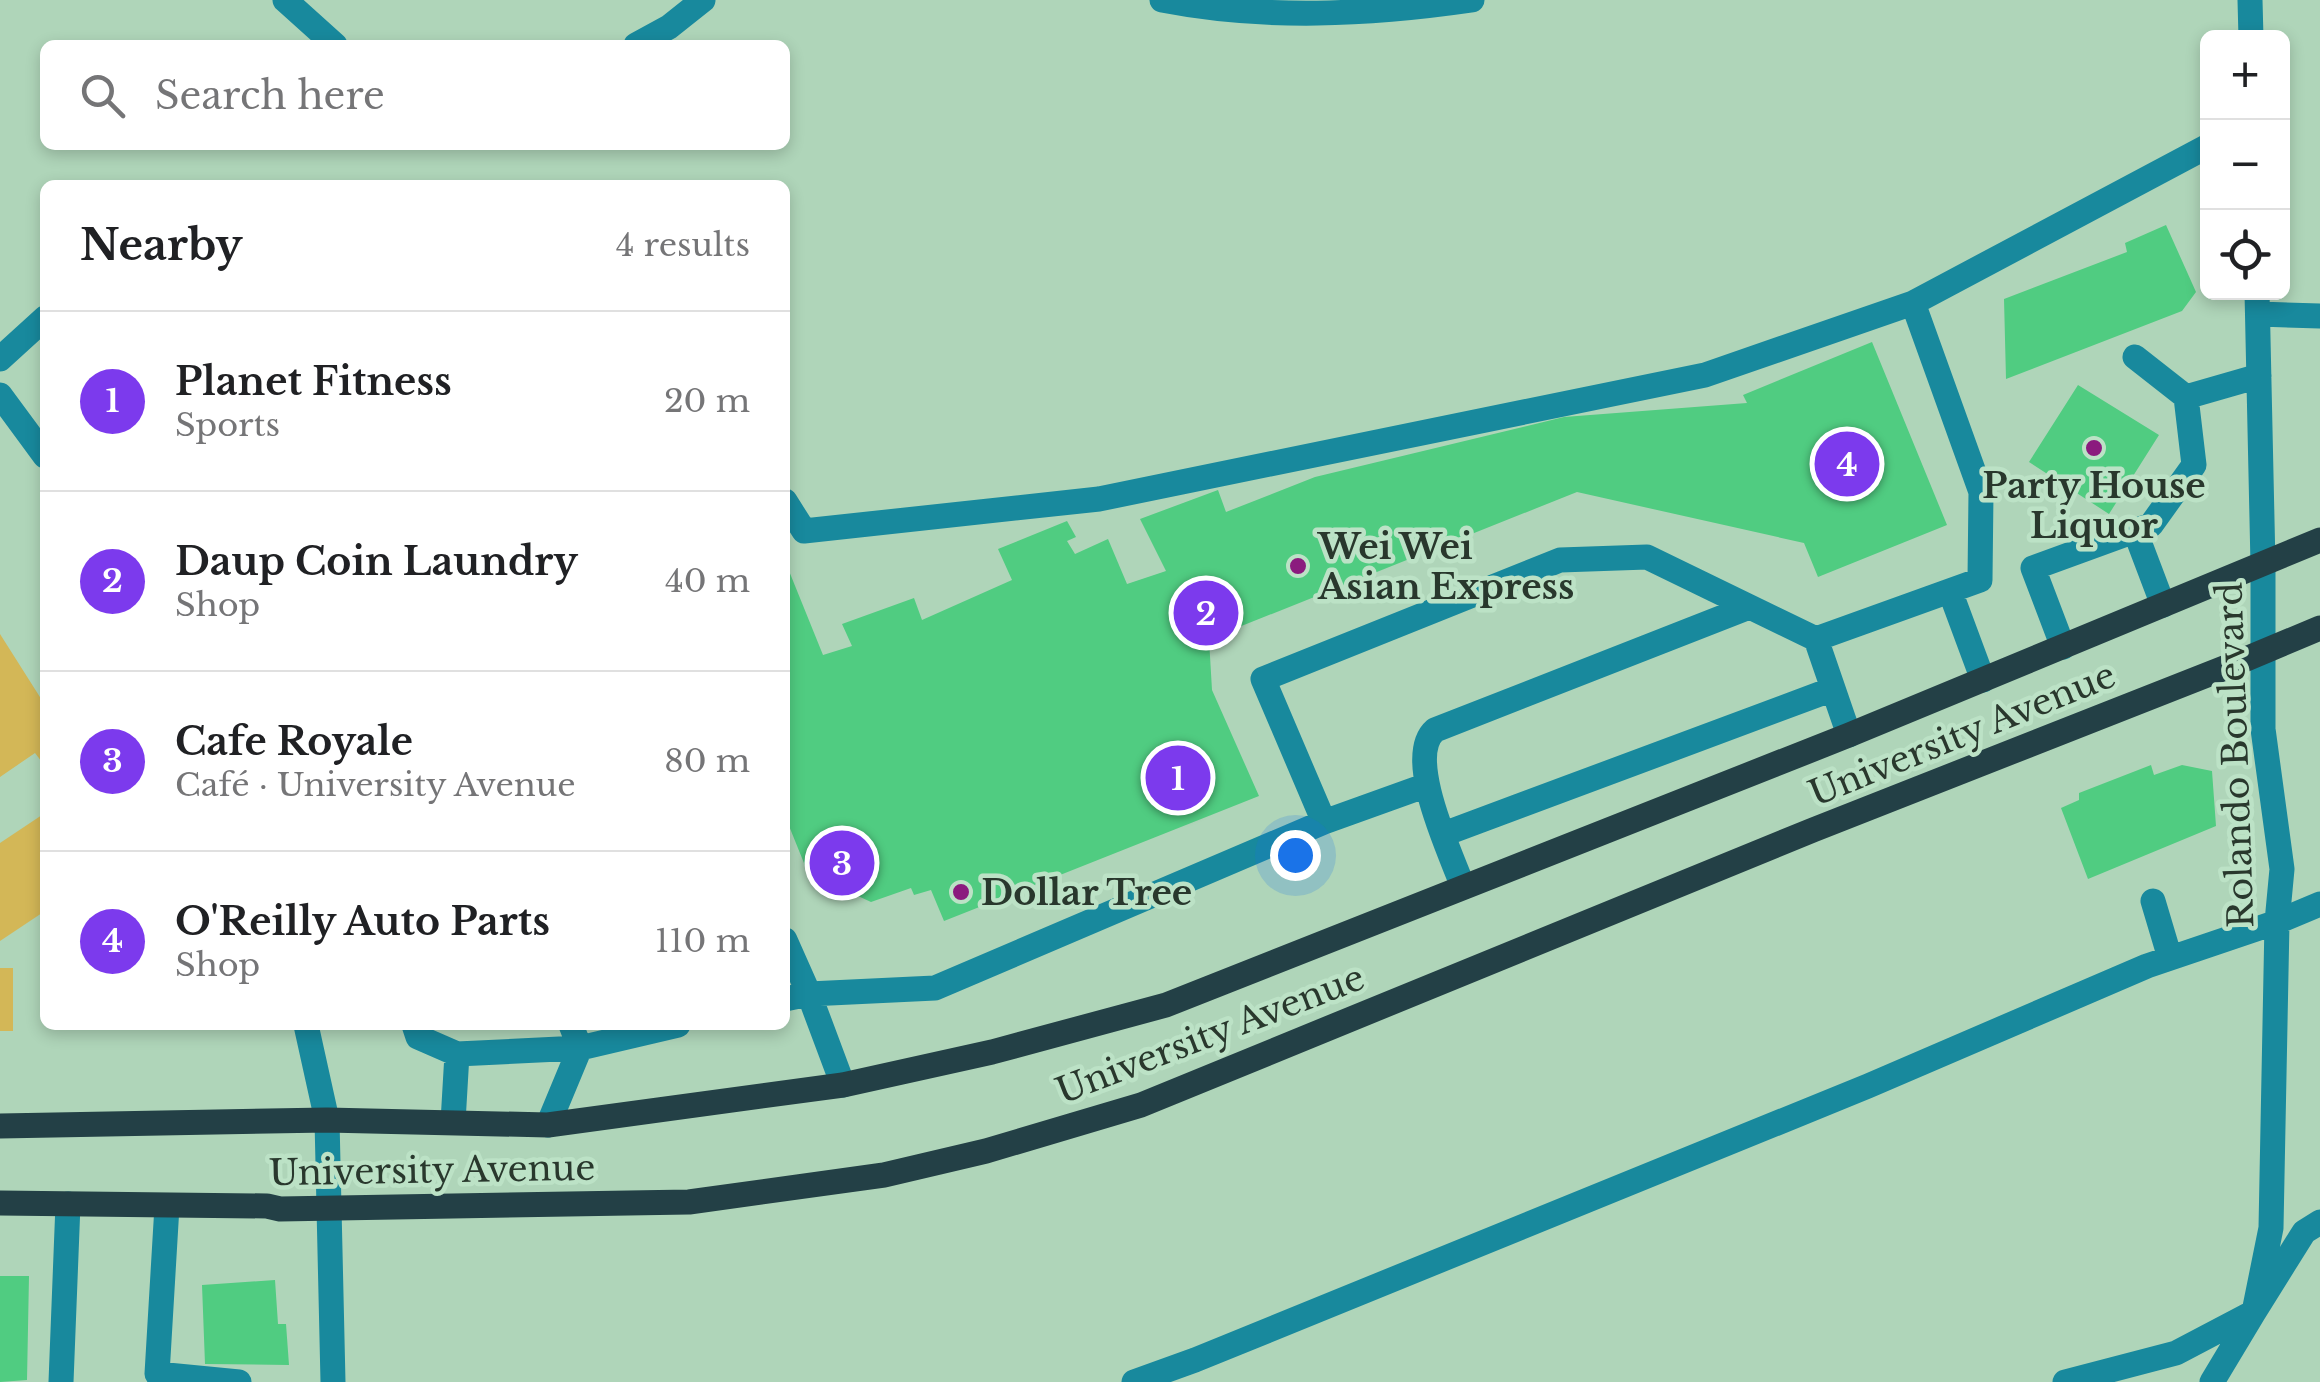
<!DOCTYPE html>
<html lang="en">
<head>
<meta charset="utf-8">
<style>
  body { margin:0; font-family:"Libre Baskerville",serif; background:#f2f2f2; color:#202124 }
  .controls { position:absolute; right:30px; top:30px; display:grid; overflow:hidden; border-radius:15px; box-shadow:0 5px 15px #0003 }
  .controls button { width:90px; height:90px; display:grid; place-items:center; padding:0; border:0; border-bottom:2px solid #e0e0e0; background:#fff; color:#202124; font:50px sans-serif }
  .you { position:absolute; left:1295px; top:855px; width:35px; height:35px; margin:-25px; border:8px solid #fff; border-radius:50%; background:#1a73e8; box-shadow:0 0 0 15px #1a73e833 }
  .badge { display:grid; place-items:center; width:65px; height:65px; border-radius:50%; background:#7c3aed; color:#fff; font-size:32px; font-weight:700 }
  .pin { position:absolute; translate:-50% -50%; border:5px solid #fff; box-shadow:0 2px 10px #0006 }
  .list { margin:0; padding:0; list-style:none }
  h2 { display:flex; justify-content:space-between; align-items:center; height:130px; margin:0; padding:0 40px; font-size:42px }
  h2 small { font-size:32px; font-weight:400; color:#757577 }
  .list li { display:grid; grid-template-columns:65px 1fr auto; gap:30px; align-items:center; box-sizing:border-box; height:180px; padding:0 40px; border-top:2px solid #e0e0e0 }
  .list b { display:block; font-size:38px; white-space:nowrap }
  .list p { margin:0; font-size:32px; white-space:nowrap; color:#757577 }
  .list em { font-size:32px; font-style:normal; color:#757577 }
  .icon { flex:none; width:55px; height:55px; fill:none; stroke:currentColor; stroke-width:2; stroke-linecap:round; stroke-linejoin:round }
  .map { position:relative; flex:none; width:2320px; height:1382px; overflow:hidden }
  .search { position:absolute; background:#fff; box-shadow:0 5px 15px #0003; left:40px; top:40px; width:750px; height:110px; display:flex; align-items:center; gap:25px; box-sizing:border-box; padding:0 35px; border-radius:15px; color:#757577; font-size:38px }
  .panel { position:absolute; background:#fff; box-shadow:0 5px 15px #0003; left:40px; top:180px; width:750px; height:850px; border-radius:15px }
  .map>svg:first-child { display:block }
  .green { fill:#d3b757 }
  .building { fill:#50cc81 }
  .lines { fill:none; stroke-linecap:round; stroke-linejoin:round }
  .minor { stroke:#18899d; stroke-width:25 }
  .major { stroke:#234046; stroke-width:25 }
  .poi-dot { fill:#8b1b7e; stroke:#bce2c6; stroke-width:4 }
  .labels { text-anchor:middle; dominant-baseline:central; stroke-width:9; stroke-linejoin:round; paint-order:stroke }
  .poi-label { font-size:35px; font-weight:bold; fill:#29382d; stroke:#bce2c6; text-anchor:start }
  .street-label { font-size:35px; fill:#29382d; stroke:#bce2c6 }
</style>
</head>
<body>
<div class="map">
<svg width="2320" height="1382" viewBox="0 0 2320 1382">
  <rect width="100%" height="100%" fill="#afd5b9"/>
  <path class="green" d="M0 634 45 705 43 734 45 766 35 753 0 777Z
    M45 813V911L0 941V843Z
    M0 968H13V1031H0Z"/>
  <path class="building" d="M2166 225 2196 292 2182 311 2006 379 2004 299 2127 252 2125 243Z
    M1872 342 1947 525 1818 577 1804 543 1577 492 1209 639 1212 690 1259 796 944 921 931 890 914 895 911 888 871 902 808 873 785 816V561L823 655 852 646 842 624 914 598 922 620 1012 580 998 549 1067 521 1076 537 1067 541 1075 554 1108 539 1127 584 1166 571 1140 519 1218 490 1226 512 1315 477 1564 417 1747 403 1743 395Z
    M2078 385 2159 435 2109 514 2029 462Z
    M2151 765 2154 775 2182 765 2212 771 2216 826 2088 879 2061 808 2079 800V793Z
    M0 1276H29L27 1380 0 1382Z
    M275 1280 278 1324H286L289 1365 205 1364 202 1285Z"/>
  <g class="lines">
    <path class="minor" d="M285 0 335 45
      M1162 0C1265 20 1369 15 1472 0
      M2250 0 2251 38
      M636 45 669 27 703 0
      M2258 314 2320 316
      M2135 357 2186 397
      M0 359 45 318
      M0 395 45 456
      M785 501 804 531 1099 499 1705 375 1913 303 2208 146
      M2135 531 2163 605
      M1950 591 1983 680
      M2063 647 2033 568 2151 525 2194 465 2186 397 2259 376
      M1849 735 1816 639 1980 580 1981 492 1913 303
      M1324 822 1263 679 1560 560 1647 557 1816 639
      M1444 834 1833 689
      M1463 887C1451 854 1404 757 1435 730L1749 607
      M2153 901 2170 958
      M785 940 809 994 785 999
      M306 1025 327 1120 333 1382
      M414 1025 418 1037 457 1054
      M571 1025 580 1048 678 1025
      M843 1085 809 994 935 988 1324 822 1427 785
      M453 1122 457 1054 580 1048 548 1125
      M167 1206 157 1374 239 1382
      M61 1382 68 1204
      M1134 1382 1195 1360 1868 1086 2147 966 2277 922 2320 904
      M2065 1382 2176 1353 2254 1312 2304 1232 2320 1222
      M2212 1382 2254 1312 2271 1228 2277 922 2282 869 2263 729V565L2257 292"/>
    <path class="major" d="M0 1126 327 1120 548 1125 843 1085 992 1052 1166 1005 1849 735 2320 540
      M0 1203 267 1206 280 1209 689 1202 884 1175 986 1151 1141 1105 1813 830 2227 667 2320 628"/>
  </g>
  <g class="poi-dot">
    <circle cx="2094" cy="448" r="10"/>
    <circle cx="1298" cy="566" r="10"/>
    <circle cx="961" cy="892" r="10"/>
  </g>
  <g class="labels">
    <g class="poi-label">
      <text x="2094" y="485" text-anchor="middle">Party House<tspan x="2094" dy="40">Liquor</tspan></text>
      <text x="1318" y="546">Wei Wei<tspan x="1318" dy="40">Asian Express</tspan></text>
      <text x="981" y="892">Dollar Tree</text>
    </g>
    <g class="street-label">
      <text transform="translate(1962 734) rotate(-22)">University Avenue</text>
      <text transform="translate(2235 755) rotate(-92)">Rolando Boulevard</text>
      <text transform="translate(1210 1034) rotate(-21)">University Avenue</text>
      <text transform="translate(432 1170) rotate(-1)">University Avenue</text>
    </g>
  </g>
</svg>
<div class="controls">
<button>+</button>
<button>−</button>
<button><svg class="icon" aria-label="locate" viewBox="0 0 24 24"><circle cx="12" cy="12" r="6"/><path d="M12 2v4M12 18v4M2 12h4M18 12h4"/></svg></button>
</div>
<div class="you"></div>
<div class="pin badge" style="left:1178px;top:778px">1</div>
<div class="pin badge" style="left:1206px;top:613px">2</div>
<div class="pin badge" style="left:842px;top:863px">3</div>
<div class="pin badge" style="left:1847px;top:464px">4</div>
<div class="search"><svg class="icon" aria-label="search" viewBox="0 0 24 24"><circle cx="10" cy="10" r="6"/><path d="M15 15l6 6"/></svg>Search here</div>
<section class="panel">
<h2>Nearby<small>4 results</small></h2>
<ul class="list">
<li><span class="badge">1</span><div><b>Planet Fitness</b><p>Sports</p></div><em>20 m</em></li>
<li><span class="badge">2</span><div><b>Daup Coin Laundry</b><p>Shop</p></div><em>40 m</em></li>
<li><span class="badge">3</span><div><b>Cafe Royale</b><p>Café · University Avenue</p></div><em>80 m</em></li>
<li><span class="badge">4</span><div><b>O'Reilly Auto Parts</b><p>Shop</p></div><em>110 m</em></li>
</ul>
</section>
</div>
</body>
</html>
